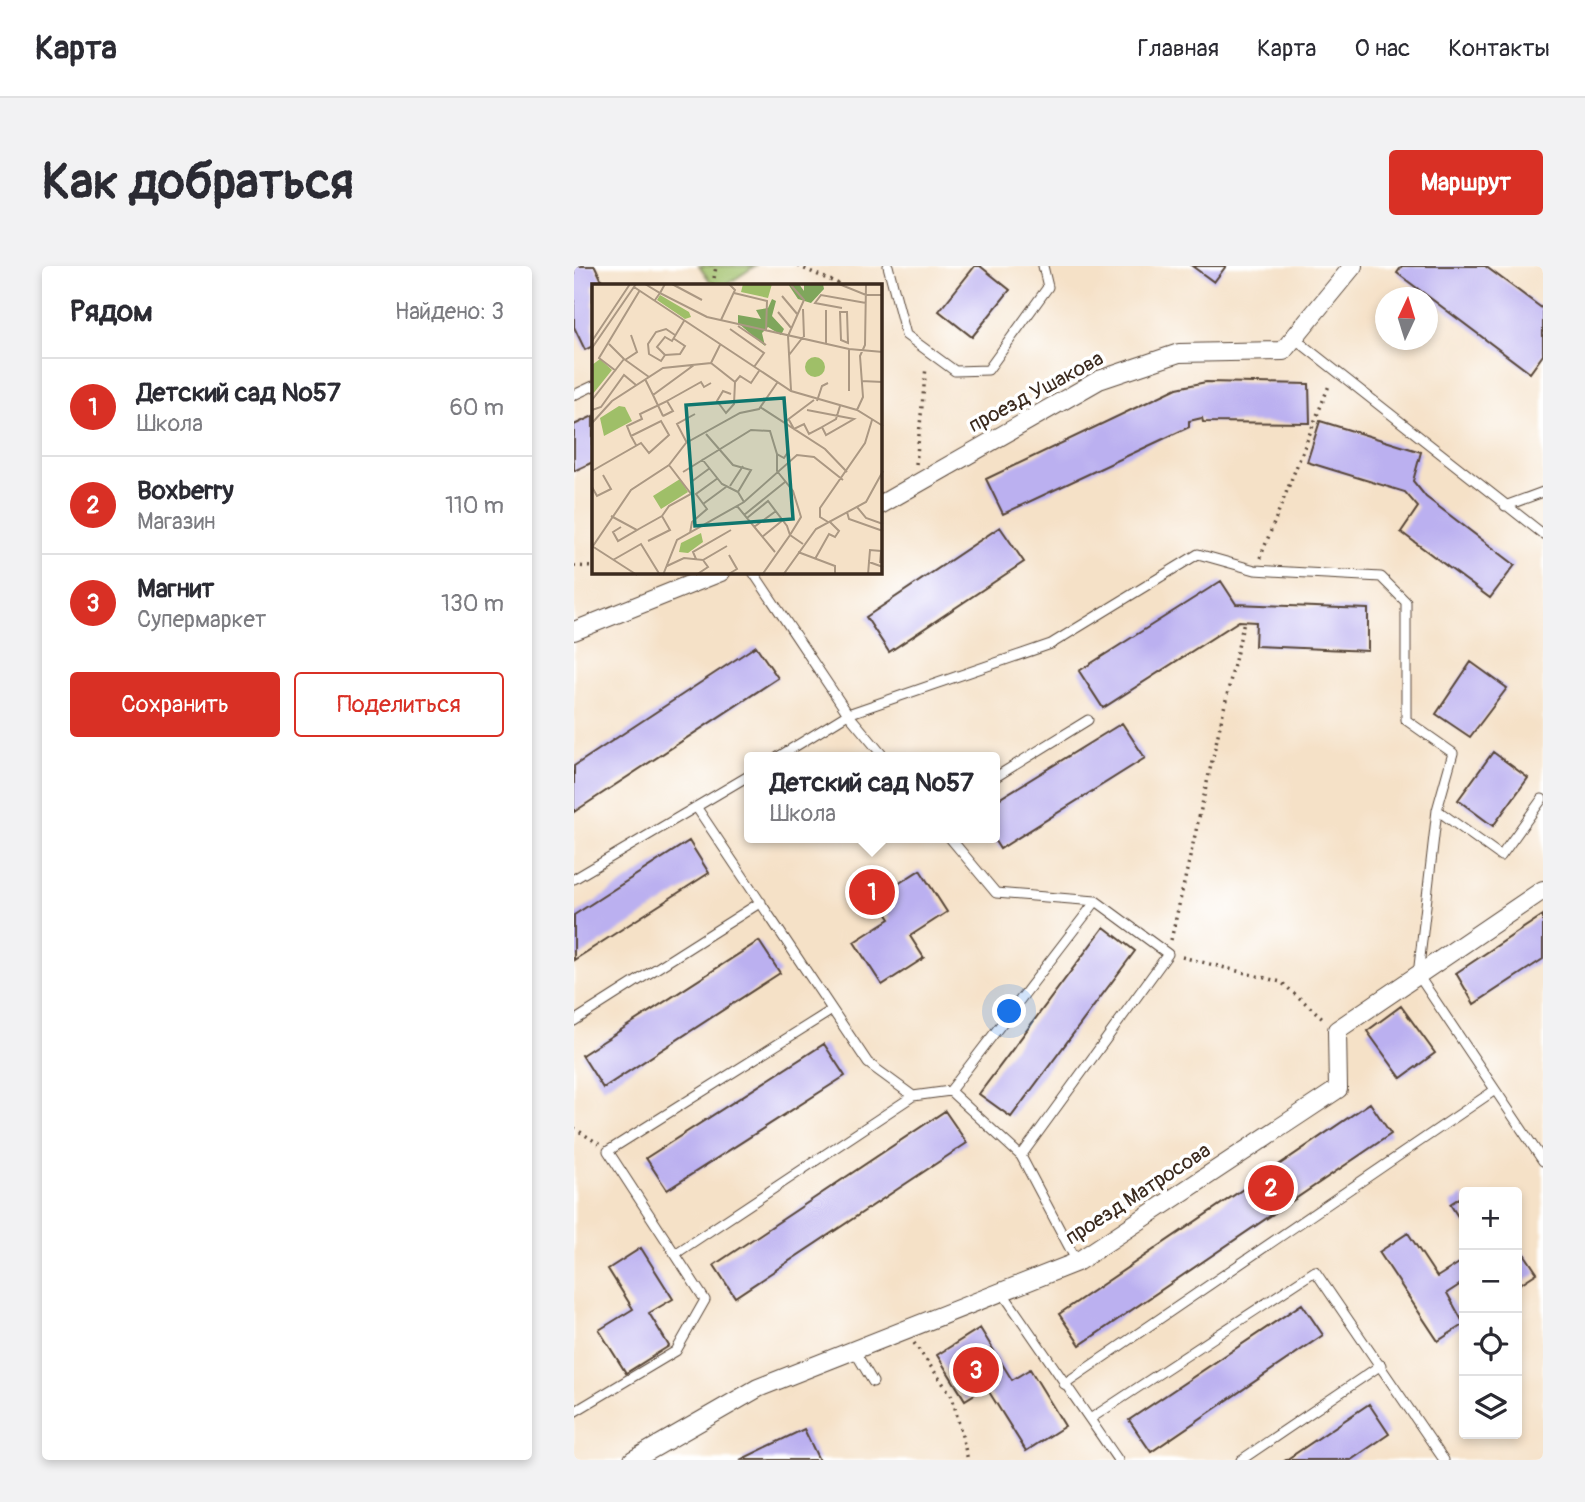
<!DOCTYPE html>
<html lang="ru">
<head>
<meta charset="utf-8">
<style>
  body { margin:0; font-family:Pangolin,sans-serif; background:#f2f2f3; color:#2b2b33 }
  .controls { position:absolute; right:21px; bottom:21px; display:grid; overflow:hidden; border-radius:7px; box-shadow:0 4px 10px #0003 }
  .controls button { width:63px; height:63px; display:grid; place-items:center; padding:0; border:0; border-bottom:2px solid #e1e1e2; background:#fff; color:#2b2b33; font:35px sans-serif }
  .compass { position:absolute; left:801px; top:21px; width:63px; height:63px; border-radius:50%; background:#fff; box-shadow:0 4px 10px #0003; rotate:4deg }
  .you { position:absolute; left:436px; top:746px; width:24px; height:24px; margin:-18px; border:5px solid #fff; border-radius:50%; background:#1a73e8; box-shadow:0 0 0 10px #1a73e833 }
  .badge { display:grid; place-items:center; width:46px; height:46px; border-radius:50%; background:#d93025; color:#fff; font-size:23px; font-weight:700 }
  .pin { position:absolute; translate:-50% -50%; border:4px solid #fff; box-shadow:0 2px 7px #0006 }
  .popup { position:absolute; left:170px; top:486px; width:256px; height:91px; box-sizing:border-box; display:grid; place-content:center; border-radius:7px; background:#fff; filter:drop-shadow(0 2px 5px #0005); font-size:23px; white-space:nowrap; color:#7c7c81 }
  .popup b { font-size:26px; color:#2b2b33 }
  .popup::after { content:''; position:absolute; left:50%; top:100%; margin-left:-14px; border:14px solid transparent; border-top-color:#fff }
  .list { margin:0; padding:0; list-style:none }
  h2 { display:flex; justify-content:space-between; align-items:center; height:91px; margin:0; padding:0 28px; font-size:30px }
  h2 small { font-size:23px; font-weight:400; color:#7c7c81 }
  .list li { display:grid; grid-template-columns:46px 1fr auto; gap:21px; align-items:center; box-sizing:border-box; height:98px; padding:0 28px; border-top:2px solid #e1e1e2 }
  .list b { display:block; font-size:26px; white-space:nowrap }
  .list p { margin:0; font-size:23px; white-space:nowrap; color:#7c7c81 }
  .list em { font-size:23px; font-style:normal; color:#7c7c81 }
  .actions { display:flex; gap:14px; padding:21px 28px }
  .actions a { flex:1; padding:16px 0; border:2px solid #d93025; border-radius:7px; text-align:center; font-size:24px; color:#d93025 }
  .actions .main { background:#d93025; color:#fff }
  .icon { flex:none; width:38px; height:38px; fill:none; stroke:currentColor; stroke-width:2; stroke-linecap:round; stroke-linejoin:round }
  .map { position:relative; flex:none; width:969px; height:1194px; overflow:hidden; border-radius:7px }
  header { display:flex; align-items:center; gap:42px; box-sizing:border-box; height:98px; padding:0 35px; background:#fff; border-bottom:2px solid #e1e1e2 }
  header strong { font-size:33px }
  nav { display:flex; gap:38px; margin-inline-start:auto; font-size:24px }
  .intro { display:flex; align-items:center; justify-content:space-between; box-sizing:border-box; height:168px; padding:0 42px }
  h1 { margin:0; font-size:49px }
  .button { padding:18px 32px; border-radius:7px; background:#d93025; color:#fff; font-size:24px; font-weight:700 }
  main { display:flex; gap:42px; padding:0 42px }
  aside { flex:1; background:#fff; border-radius:7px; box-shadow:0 4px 10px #0003 }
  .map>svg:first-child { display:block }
  .green { fill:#9fbf68; stroke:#6d7443; stroke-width:2 }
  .building { fill:#bbb0f0 }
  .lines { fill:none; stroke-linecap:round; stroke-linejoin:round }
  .lane-casing { stroke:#574537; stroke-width:11 }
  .street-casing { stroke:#574537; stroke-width:20 }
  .path { stroke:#574537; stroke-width:3.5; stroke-dasharray:2 5; stroke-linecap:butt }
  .lane { stroke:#fff; stroke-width:9 }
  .street { stroke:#fff; stroke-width:18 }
  .labels { text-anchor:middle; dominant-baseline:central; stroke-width:7; stroke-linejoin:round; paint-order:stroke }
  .street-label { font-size:21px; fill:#3b2a1e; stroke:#fff }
  .inset-road { fill:none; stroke:#ab9883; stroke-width:2 }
  .view { fill:#0f766e; fill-opacity:0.15; stroke:#0f766e; stroke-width:3.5 }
  .inset-edge { fill:none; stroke:#3b2a1e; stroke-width:3.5 }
</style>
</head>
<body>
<header>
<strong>Карта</strong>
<nav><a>Главная</a><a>Карта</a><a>О нас</a><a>Контакты</a></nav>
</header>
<div class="intro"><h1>Как добраться</h1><a class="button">Маршрут</a></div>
<main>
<aside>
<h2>Рядом<small>Найдено: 3</small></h2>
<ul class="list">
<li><span class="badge">1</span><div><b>Детский сад №57</b><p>Школа</p></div><em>60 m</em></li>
<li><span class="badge">2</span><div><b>Boxberry</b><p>Магазин</p></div><em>110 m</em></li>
<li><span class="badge">3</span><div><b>Магнит</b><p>Супермаркет</p></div><em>130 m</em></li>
</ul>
<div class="actions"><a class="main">Сохранить</a><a>Поделиться</a></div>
</aside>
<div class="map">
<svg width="969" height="1194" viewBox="0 0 969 1194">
  <rect width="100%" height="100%" fill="#fff"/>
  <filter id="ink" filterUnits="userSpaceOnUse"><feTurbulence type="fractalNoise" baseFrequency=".0143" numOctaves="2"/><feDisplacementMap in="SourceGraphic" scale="14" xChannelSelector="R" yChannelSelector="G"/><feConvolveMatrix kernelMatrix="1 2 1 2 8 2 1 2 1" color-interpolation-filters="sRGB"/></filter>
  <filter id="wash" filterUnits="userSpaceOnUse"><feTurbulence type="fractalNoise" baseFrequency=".00686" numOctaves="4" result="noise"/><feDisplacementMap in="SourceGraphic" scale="28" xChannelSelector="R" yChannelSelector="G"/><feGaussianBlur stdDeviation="1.57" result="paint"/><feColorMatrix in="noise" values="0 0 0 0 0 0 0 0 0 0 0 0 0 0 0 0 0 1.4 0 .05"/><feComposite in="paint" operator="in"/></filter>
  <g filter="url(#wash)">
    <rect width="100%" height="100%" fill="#f5e1c7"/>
    <path class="green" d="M125 0H181L152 19H139Z"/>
    <g id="blocks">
      <path class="building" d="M0 0H21L30 19H19V80L11 84 0 61Z
        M401 0H406L436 24 398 71 365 45Z
        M618 0H652L640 16Z
        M828 0H911L969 43V89L956 107 823 7Z
        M632 116 735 118 736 157 629 156 628 152 615 155V161L429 248 412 213 603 122Z
        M19 150V196L0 205V159Z
        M746 155 847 186 839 215 852 231 941 299 916 332 827 266 844 241 831 226 733 196Z
        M426 261 450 296 315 386 292 351Z
        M647 315 662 338 794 343V385L681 380 682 356 665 355 529 442 505 405Z
        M182 380 204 412 0 546V500Z
        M897 396 933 422 896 471 862 448Z
        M548 457 571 492 426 583 419 572 420 536Z
        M919 486 954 512 919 560 884 534Z
        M115 575 135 607 0 694V649Z
        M346 604 373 646 336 670 350 692 308 719 280 676 316 653 302 632Z
        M969 649V693L900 738 882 707Z
        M530 661 561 685 437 851 405 828Z
        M185 675 206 707 29 822 8 789Z
        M827 740 861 787 827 812 793 765Z
        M250 778 271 810 93 924 72 892Z
        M796 837 817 868 506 1079 485 1048Z
        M371 845 393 877 161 1031 140 999Z
        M890 929V960L876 938Z
        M834 967 863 1011 890 994V1016L873 1027 890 1058 864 1075 805 986Z
        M943 977 963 1007 943 1020Z
        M67 982 99 1033 75 1047 95 1080 52 1107 25 1064 59 1043 34 1003Z
        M728 1038 749 1069 577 1186 555 1154Z
        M406 1062 438 1114 456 1103 491 1160 452 1185 412 1121 391 1134 363 1089Z
        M795 1138 815 1168 777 1194H712Z
        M230 1163 245 1194H166Z"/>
    </g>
  </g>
  <g filter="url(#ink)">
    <use href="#blocks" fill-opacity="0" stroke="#574537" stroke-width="2"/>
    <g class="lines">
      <g class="lane-casing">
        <path id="lane" d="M314 0 332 69 381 105 414 104 474 21 469 0
          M720 72 969 268
          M0 129 19 120
          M931 240 969 226
          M179 306 274 448 310 491
          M204 491 274 448 477 378 624 288 681 304 807 311 832 336V454L879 487 863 544 927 590 968 533
          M420 512 514 454
          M123 542 294 797 339 830 376 825 447 890
          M863 544 844 709 969 895
          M376 572 422 627 522 635 594 688 447 890 503 996
          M0 613 176 509
          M0 755 187 636
          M376 825 522 635
          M101 988 339 830
          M428 1026 544 1194
          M281 1086 299 1116
          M490 1118 921 824
          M0 1146 102 1085 131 1034 34 885 258 744
          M516 1153 741 1005 870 1194
          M667 1194 807 1099"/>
      </g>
      <g class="street-casing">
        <path id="street" d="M306 239 525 114 605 87 709 85 779 0
          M0 365 147 306
          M59 1194 184 1122 503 996 764 823 763 764 969 624"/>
      </g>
      <path class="path" d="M224 0 267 19
        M139 19 142 0
        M342 198 352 101
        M686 292 756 117
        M0 300 19 301
        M597 674 670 355
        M608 691 707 716 751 754
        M0 862 25 878
        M340 1077 378 1130 394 1194"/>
      <use href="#lane" class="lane"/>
      <use href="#street" class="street"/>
    </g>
  </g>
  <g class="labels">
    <g class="street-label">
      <text transform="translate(462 126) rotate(-28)">проезд Ушакова</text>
      <text transform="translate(564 928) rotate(-33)">проезд Матросова</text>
    </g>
  </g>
  <g transform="translate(18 18)">
    <rect width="290" height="290" fill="#f5e1c7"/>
    <path d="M151 0H180L176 14 149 8ZM68 11 97 28 99 33 93 35 65 16ZM213 83a10 10 0 1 1 20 0a10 10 0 1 1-20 0ZM8 75 20 86 0 111V81ZM27 122 33 123 40 137 12 152 8 134ZM88 195 96 208 69 225 61 212ZM109 249 111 258 96 269 87 268 89 259Z" fill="#9fbf68"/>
    <path d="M196 0H207L212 7V0H231L232 5 219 19 206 15ZM180 15 184 17 180 32 192 45 189 51 176 43 170 49 173 62 146 39V31L169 35 164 26 176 24Z" fill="#7fa65c"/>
    <path class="inset-road" d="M53 0 68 9 73 0M80 0 110 16M198 0 212 16 196 52 199 106M247 0 274 11H291M42 3 199 107 265 126 291 142M142 9 175 17 174 48M190 12 206 31M63 16 68 9 115 33 257 65 291 68M250 24 223 19 229 11 274 19M211 25 212 53M234 26V59M186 28 200 45M248 28H255L256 59 249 56ZM129 36 143 6 137 0M146 42 174 61M138 45 172 69 162 83M83 51 74 45 64 48 56 60 57 70 69 77 73 71 65 63 73 53 80 57 92 37M0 57 38 0M17 60 32 75M0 64 44 0M257 66V107M73 71 88 70 93 62 81 54M197 71 211 53M33 76 45 68 39 51M119 79 143 98 142 120 134 129 125 117 131 107 139 110M24 87 7 74 48 6M53 95 61 111 102 81M269 97 291 98M143 98 148 92 159 99 167 87M61 111 71 132M0 116 32 75 57 93M75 117 109 98 112 103 119 99M225 117 230 102 236 99M168 123 233 165 255 188M0 126 9 123 32 91 44 101M265 126 271 113 268 72 273 61 274 0M197 136 202 145 212 140 217 150 230 143 234 151 262 135 215 126M194 137 222 116M0 139 20 117 71 84 119 79 128 61M230 143 244 135 248 122M114 150 141 181 159 186 146 208 152 218M39 152 35 142 50 135 48 130 75 117 81 127 71 132M95 159 85 140 103 130M185 170V187L201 207 209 233 198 251 211 260M110 175 130 200 146 208M0 187 49 159 57 169 77 151 69 137 39 152 44 161M91 188 159 146 178 147 185 170 192 174 196 168M99 198 118 184M138 202 151 182M0 203 5 212 19 205 11 191M111 220 134 203M145 222 183 268M265 223 274 234 291 240M255 228 257 235 291 247M152 231 193 198M19 232 45 246 26 257 21 248 29 243M70 232 77 222 99 210 77 181M155 234 176 217 195 242 198 251 170 291M236 238 228 233V224L273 159 280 136M162 243 184 227M45 246 70 232 78 246 56 257M98 249 100 238 115 225 104 210 126 194M170 253 191 236M0 262 45 291M1 262 39 206 77 181 94 159 148 129 167 125 185 99M206 268 243 282V289M104 275 101 268 139 246M223 275 237 250 243 253 247 247 237 237M21 276 49 260 68 291M277 278 278 266 289 267 288 279M75 282 92 274 111 276 135 262M71 291 85 256 152 218 205 171 222 173 251 196M104 291 116 283 111 276M135 291 145 285 137 271M191 291 224 245 274 218 291 187M276 291 277 278 291 283"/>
    <path class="view" d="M192 114 201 235 103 242 94 121Z"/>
    <rect width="290" height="290" class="inset-edge"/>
  </g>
</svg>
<div class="controls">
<button>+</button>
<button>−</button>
<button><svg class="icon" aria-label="locate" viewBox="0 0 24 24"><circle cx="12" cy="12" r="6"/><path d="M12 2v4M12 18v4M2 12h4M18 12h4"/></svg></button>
<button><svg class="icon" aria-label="layers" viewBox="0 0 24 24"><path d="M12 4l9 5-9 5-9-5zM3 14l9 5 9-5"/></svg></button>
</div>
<svg class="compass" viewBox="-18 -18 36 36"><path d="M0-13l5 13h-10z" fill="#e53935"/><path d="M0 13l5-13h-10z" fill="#7c7c81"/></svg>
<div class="you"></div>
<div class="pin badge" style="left:298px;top:626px">1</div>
<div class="popup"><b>Детский сад №57</b>Школа</div>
<div class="pin badge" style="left:697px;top:922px">2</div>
<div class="pin badge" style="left:402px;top:1104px">3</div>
</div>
</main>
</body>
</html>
